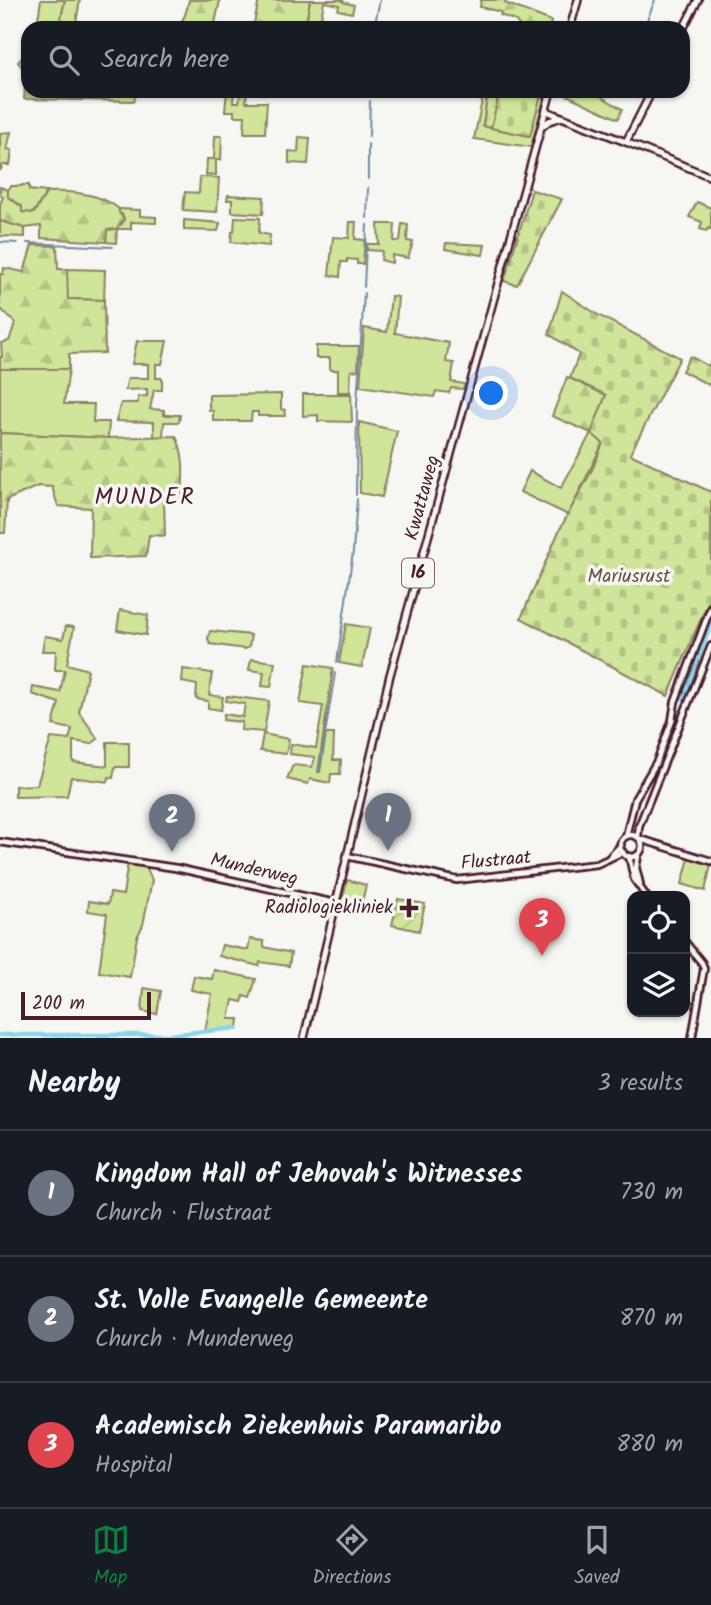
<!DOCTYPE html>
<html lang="en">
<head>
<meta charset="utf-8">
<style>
  body { margin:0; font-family:Kalam,sans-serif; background:#20242c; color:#f1f3f6 }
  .controls { position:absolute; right:21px; bottom:21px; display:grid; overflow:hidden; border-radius:14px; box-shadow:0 2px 5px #0004 }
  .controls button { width:63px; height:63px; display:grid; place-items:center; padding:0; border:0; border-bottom:2px solid #363941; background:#171b24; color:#f1f3f6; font:35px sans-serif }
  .scale { position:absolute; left:21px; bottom:18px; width:130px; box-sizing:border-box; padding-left:7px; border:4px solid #4a1f2b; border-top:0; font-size:19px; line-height:24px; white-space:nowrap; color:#4a1f2b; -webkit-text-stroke:5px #f6f6f2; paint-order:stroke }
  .you { position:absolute; left:492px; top:394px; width:24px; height:24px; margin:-18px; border:5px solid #fff; border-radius:50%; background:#1a73e8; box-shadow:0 0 0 10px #1a73e833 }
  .badge { display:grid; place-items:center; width:46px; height:46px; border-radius:50%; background:#0b8043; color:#fff; font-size:23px; font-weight:700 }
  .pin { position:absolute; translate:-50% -58px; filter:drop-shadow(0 2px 4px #0008) }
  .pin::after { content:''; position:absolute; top:37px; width:24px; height:21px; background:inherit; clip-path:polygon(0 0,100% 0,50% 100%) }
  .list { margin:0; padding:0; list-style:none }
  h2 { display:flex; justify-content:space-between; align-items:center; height:91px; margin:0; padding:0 28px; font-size:30px }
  h2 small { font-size:23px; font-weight:400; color:#9ea1a6 }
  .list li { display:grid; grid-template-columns:46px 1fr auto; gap:21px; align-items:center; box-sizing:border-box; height:126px; padding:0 28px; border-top:2px solid #363941 }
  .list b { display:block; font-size:26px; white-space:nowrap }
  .list p { margin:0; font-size:23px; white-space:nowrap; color:#9ea1a6 }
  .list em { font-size:23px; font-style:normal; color:#9ea1a6 }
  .icon { flex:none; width:38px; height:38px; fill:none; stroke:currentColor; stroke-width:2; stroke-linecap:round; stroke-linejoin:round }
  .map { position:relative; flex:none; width:711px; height:1038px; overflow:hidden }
  .search { position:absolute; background:#171b24; box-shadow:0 2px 5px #0004; left:21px; right:21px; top:21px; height:77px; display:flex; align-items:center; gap:18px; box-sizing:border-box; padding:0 24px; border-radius:21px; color:#9ea1a6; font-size:26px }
  .sheet { height:469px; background:#171b24 }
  nav { display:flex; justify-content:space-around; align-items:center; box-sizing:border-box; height:98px; border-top:2px solid #363941; background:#171b24; font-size:19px; color:#9ea1a6 }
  nav a { display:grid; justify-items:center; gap:4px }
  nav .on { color:#0b8043 }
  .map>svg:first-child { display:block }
  .grass { fill:#cfe59a; stroke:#8c8262; stroke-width:2 }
  .forest { fill:url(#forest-firs); stroke:#8c8262; stroke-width:2 }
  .wetland { fill:url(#wetland-marsh); stroke:#8c8262; stroke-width:2 }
  .cemetery { fill:url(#cemetery-stones); stroke:#8c8262; stroke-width:2 }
  .garden { fill:url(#garden-furrows); stroke:#8c8262; stroke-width:2 }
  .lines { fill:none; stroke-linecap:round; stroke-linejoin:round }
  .stream { stroke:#718c9e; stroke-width:2 }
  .canal { stroke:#8bd4eb; stroke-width:4.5 }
  .tertiary-casing { stroke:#4a1f2b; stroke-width:10 }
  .secondary-casing { stroke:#4a1f2b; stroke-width:10 }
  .primary-casing { stroke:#4a1f2b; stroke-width:10 }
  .tertiary { stroke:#f6f6f2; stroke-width:4.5 }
  .secondary { stroke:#f6f6f2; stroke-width:5 }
  .primary { stroke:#f6f6f2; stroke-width:5 }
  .poi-dot { fill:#4a1f2b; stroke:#f6f6f2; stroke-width:2.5 }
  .labels { text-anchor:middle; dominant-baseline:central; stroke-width:7; stroke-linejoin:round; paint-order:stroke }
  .shield { fill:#f6f6f2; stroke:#7e6067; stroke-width:2 }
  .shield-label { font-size:18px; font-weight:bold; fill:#4a1f2b }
  .street-label { font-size:19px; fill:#4a1f2b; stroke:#f6f6f2 }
  .park-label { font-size:19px; fill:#6b5047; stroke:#f6f6f2 }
  .poi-label { font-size:19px; fill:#4a1f2b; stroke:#f6f6f2; text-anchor:end }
  .quarter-label { font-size:23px; letter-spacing:2px; fill:#4a1f2b; stroke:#f6f6f2 }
</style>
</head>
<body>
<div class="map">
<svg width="711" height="1038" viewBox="0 0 711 1038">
  <defs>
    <pattern id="forest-firs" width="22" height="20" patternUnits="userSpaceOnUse" patternTransform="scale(1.75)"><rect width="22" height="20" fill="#cfe59a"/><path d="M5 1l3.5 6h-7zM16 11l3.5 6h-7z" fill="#b3c485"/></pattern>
    <pattern id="wetland-marsh" width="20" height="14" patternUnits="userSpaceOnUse" patternTransform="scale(1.75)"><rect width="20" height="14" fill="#cfe59a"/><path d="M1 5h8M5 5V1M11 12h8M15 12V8" fill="none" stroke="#b3c485"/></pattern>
    <pattern id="cemetery-stones" width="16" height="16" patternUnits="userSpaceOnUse" patternTransform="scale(1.75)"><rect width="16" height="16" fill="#cfe59a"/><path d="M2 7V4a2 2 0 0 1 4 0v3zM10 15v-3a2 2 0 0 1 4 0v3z" fill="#b3c485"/></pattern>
    <pattern id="garden-furrows" width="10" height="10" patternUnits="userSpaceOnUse" patternTransform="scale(1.75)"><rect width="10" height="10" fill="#cfe59a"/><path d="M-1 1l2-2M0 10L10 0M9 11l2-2" fill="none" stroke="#b3c485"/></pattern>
  </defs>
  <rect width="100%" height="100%" fill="#f6f6f2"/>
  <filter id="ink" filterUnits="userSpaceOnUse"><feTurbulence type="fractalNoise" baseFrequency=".0143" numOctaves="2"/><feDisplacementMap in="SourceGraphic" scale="14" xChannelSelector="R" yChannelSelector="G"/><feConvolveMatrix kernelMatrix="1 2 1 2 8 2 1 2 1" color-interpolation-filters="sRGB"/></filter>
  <g filter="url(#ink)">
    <path class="grass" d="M41 0H65L60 22 38 19Z
      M310 0H343V2L354 5 352 13 338 10 339 5 324 2 319 28H305Z
      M227 91H234L233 102H239L241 91H247L246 102H267L265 133H244L245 116H234V111H225Z
      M484 91H488L483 126 529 136 542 91H546L531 147 474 139Z
      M558 91H592L622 109 618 119Z
      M11 132 7 149 12 150 10 165H3L0 171V133Z
      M215 136H222L221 160H216V175L206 174 207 159H214Z
      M299 137 310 138 308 164 289 163V151L298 152Z
      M200 177 219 178 217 212 183 210 185 192 199 193Z
      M22 185H29V190L47 192 33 213 22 212V206L8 197V190L11 186H21Z
      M228 195 264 197 263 214 232 212V200H227Z
      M697 202 711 208V229L708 228 707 231 700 229 702 222 689 217Z
      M119 209 140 210V216L156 217V223L131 222V229H117L116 243 106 242 107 230 122 224 124 219 122 214H119Z
      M235 217 260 218 259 233 270 235 269 246 231 242 232 232H234Z
      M184 220 220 223 218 231 184 230Z
      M0 221 25 228V237L0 236Z
      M350 222H356L355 239 365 240 363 264H357V260L347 259V262H341L340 277 329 275 333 237 349 238Z
      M378 224H395L394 241H400L402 224 408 225 407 241 413 242 408 258 392 255V263L381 260 382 251 367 250V244H379Z
      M67 269 105 270 104 300 67 299Z
      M391 296 398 297 395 333 449 343 446 362 454 363 451 382 465 384 463 389 451 388 449 393 436 391 434 397 360 386 364 328 387 332Z
      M137 341H167L162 364H156V378H162V390H154L150 409 164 410V415H180L179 422H164L163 437H154V422L116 421 121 403H138V397L147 396V389L125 390 128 378H148V364H132Z
      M316 346H359L358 370 351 371 350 392H338V370H330V358H316Z
      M0 369H69L64 404H94L93 422H109L108 438 0 433Z
      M281 394V409L285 410V416H258V412H252L251 421H213V411L209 410V395Z
      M303 394H351L352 422 318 421V415L303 416Z
      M359 422 397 431 382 497 360 493Z
      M591 433 603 443 568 515 520 492 530 471 561 488Z
      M120 610 148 615 146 635 117 630Z
      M346 624 370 628 362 667 339 663Z
      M66 626 74 627 67 664 88 670 79 712 98 739 91 744 73 741V762L107 766V742H129V767H115L113 778 109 777 108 782 71 777 67 796 15 797V786L37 785 51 738 69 740 72 729 53 725 59 703 32 694 33 687 60 692 65 670H55L56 651H42L45 636 63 639Z
      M210 631 251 635 249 647 245 649 210 644 208 639Z
      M251 659 275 662 271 687 262 686 264 672 249 670Z
      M307 664 333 668 318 772H320L326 734H334L333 760H341L340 774H331L330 783 310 779 308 784 287 779 293 765 312 767 315 757 290 754 291 744 316 748 323 706 300 703Z
      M183 669 212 673 209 695 223 697 221 710 208 708V701L196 699 197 685 182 682Z
      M227 696 269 701 264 732 241 730 242 722 223 720 224 714 243 717 245 704 226 701Z
      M263 734 289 739 286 754 260 751Z
      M689 858 711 865 705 891 682 884Z
      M128 862 146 866 152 880 143 925 137 937 130 977 99 972 107 914 88 911 89 901 108 904 110 893 123 895Z
      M347 880 366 885 362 902 343 897Z
      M250 939 264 941V947L291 953 289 966 260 962 259 966 219 956 222 945 248 950Z
      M214 970 256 979 250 998 244 996 242 1002 233 1000 229 1019H239L238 1027 205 1031 212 994 191 990 194 976 212 979Z
      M144 988 161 991 157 1014 142 1011Z"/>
    <path class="forest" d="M65 0H80L75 28H59Z
      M189 0H220L214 28H172C185 22 186 13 189 0Z
      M259 0H310L305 28H253Z
      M481 0H506L505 3 551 21 550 28H521L516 21 500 15 501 12 480 7Z
      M28 52V91H136L134 101 24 99 26 72 18 62Z
      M0 187 8 190V197L22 207V212L34 213 47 192C71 191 100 193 119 209V213L124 219 116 229 107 230 106 242 41 238V226L25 228 0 221V204L3 197 0 194Z
      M446 243 485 245 483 255 445 249Z
      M32 245 57 246 58 269H67L68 299 104 300 105 353 69 354V369H0V357H2L1 343 9 341 15 323 0 308V274H3L4 268 24 272Z
      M567 377 606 395 591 433 552 416Z
      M0 433 108 438 176 436C186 457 183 477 182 499H164L165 536 149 535 146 556 90 558 91 508 58 506 52 487 38 486 7 500 5 533H0Z"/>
    <path class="wetland" d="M488 91H500L491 128 483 126Z"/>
    <path class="cemetery" d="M500 91H542L530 136 491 128Z
      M532 190 562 199 517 285 504 281Z
      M562 291 598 315 680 358 630 454 711 492V595L668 696 521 618 559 531 592 470 603 443 591 433 606 395 570 378 579 354 549 334Z
      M690 356 708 366 711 361V386L682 371Z"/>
    <path class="garden" d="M398 899 425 904 419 931 392 925Z"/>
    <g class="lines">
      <path class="stream" d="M374 28 380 0
        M644 28 655 0
        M370 94V91
        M369 136 370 101
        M368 179V144
        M367 218 368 187
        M0 242 17 243
        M27 243 113 247
        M364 287 367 225
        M356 495 357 403 364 293
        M337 662 353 552 357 499
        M319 771 335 673"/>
      <path class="canal" d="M683 698 711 624
        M0 1035H169L237 1028"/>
      <g class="tertiary-casing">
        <path id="tertiary" d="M620 846a11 11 0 1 1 22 0a11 11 0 1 1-22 0Z
          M626 836 635 799 657 761 672 721 675 702 711 607
          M638 837 639 826 711 646
          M640 839 711 861
          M0 842 176 868 335 903
          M347 856 457 880 597 864 623 852
          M629 856 634 879 646 896
          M638 856 636 868 640 884
          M608 859 621 845
          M685 942 702 963 704 968 692 1038"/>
      </g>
      <g class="secondary-casing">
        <path id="secondary" d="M626 142 711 177"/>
      </g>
      <g class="primary-casing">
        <path id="primary" d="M570 28 578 0
          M683 29 698 0
          M546 111 626 142 652 91
          M543 126 549 121 562 117
          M304 1038 390 675 551 91"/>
      </g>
      <use href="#tertiary" class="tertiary"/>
      <use href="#secondary" class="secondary"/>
      <use href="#primary" class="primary"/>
    </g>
  </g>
  <path class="poi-dot" d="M405.5 897.5h7v7h7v7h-7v7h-7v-7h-7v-7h7z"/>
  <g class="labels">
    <rect class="shield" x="402" y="558.5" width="32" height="29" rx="5"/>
    <g class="shield-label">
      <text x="418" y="573">16</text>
    </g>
    <g class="street-label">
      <text transform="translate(423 498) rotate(-75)">Kwattaweg</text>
      <text transform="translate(496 861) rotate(-5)">Flustraat</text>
      <text transform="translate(254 870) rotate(13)">Munderweg</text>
    </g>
    <g class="park-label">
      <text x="629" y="577">Mariusrust</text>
    </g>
    <g class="poi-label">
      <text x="393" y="908">Radiologiekliniek</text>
    </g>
    <g class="quarter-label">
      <text x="145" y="498">MUNDER</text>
    </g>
  </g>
</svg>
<div class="controls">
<button><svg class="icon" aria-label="locate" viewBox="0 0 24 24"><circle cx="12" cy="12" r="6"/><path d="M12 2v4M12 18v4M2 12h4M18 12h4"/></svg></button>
<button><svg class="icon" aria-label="layers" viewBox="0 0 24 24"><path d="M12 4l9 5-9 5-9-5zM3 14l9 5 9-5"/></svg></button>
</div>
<div class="scale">200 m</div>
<div class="you"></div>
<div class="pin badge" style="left:388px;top:851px;background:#6b7280">1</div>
<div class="pin badge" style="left:172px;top:852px;background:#6b7280">2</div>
<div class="pin badge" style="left:542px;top:956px;background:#e0444e">3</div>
<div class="search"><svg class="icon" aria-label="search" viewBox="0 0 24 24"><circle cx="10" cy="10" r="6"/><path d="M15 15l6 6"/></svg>Search here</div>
</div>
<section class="sheet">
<h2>Nearby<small>3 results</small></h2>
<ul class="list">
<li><span class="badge" style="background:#6b7280">1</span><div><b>Kingdom Hall of Jehovah's Witnesses</b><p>Church · Flustraat</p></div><em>730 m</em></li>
<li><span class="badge" style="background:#6b7280">2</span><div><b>St. Volle Evangelle Gemeente</b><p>Church · Munderweg</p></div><em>870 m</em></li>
<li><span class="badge" style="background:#e0444e">3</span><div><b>Academisch Ziekenhuis Paramaribo</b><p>Hospital</p></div><em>880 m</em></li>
</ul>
</section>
<nav>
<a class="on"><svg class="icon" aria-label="map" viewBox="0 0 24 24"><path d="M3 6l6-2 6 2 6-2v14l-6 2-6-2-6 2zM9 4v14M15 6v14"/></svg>Map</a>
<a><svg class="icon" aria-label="directions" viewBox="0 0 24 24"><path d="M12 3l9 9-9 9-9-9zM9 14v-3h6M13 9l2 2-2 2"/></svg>Directions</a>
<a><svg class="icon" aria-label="saved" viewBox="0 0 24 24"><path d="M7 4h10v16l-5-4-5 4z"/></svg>Saved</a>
</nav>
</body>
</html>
